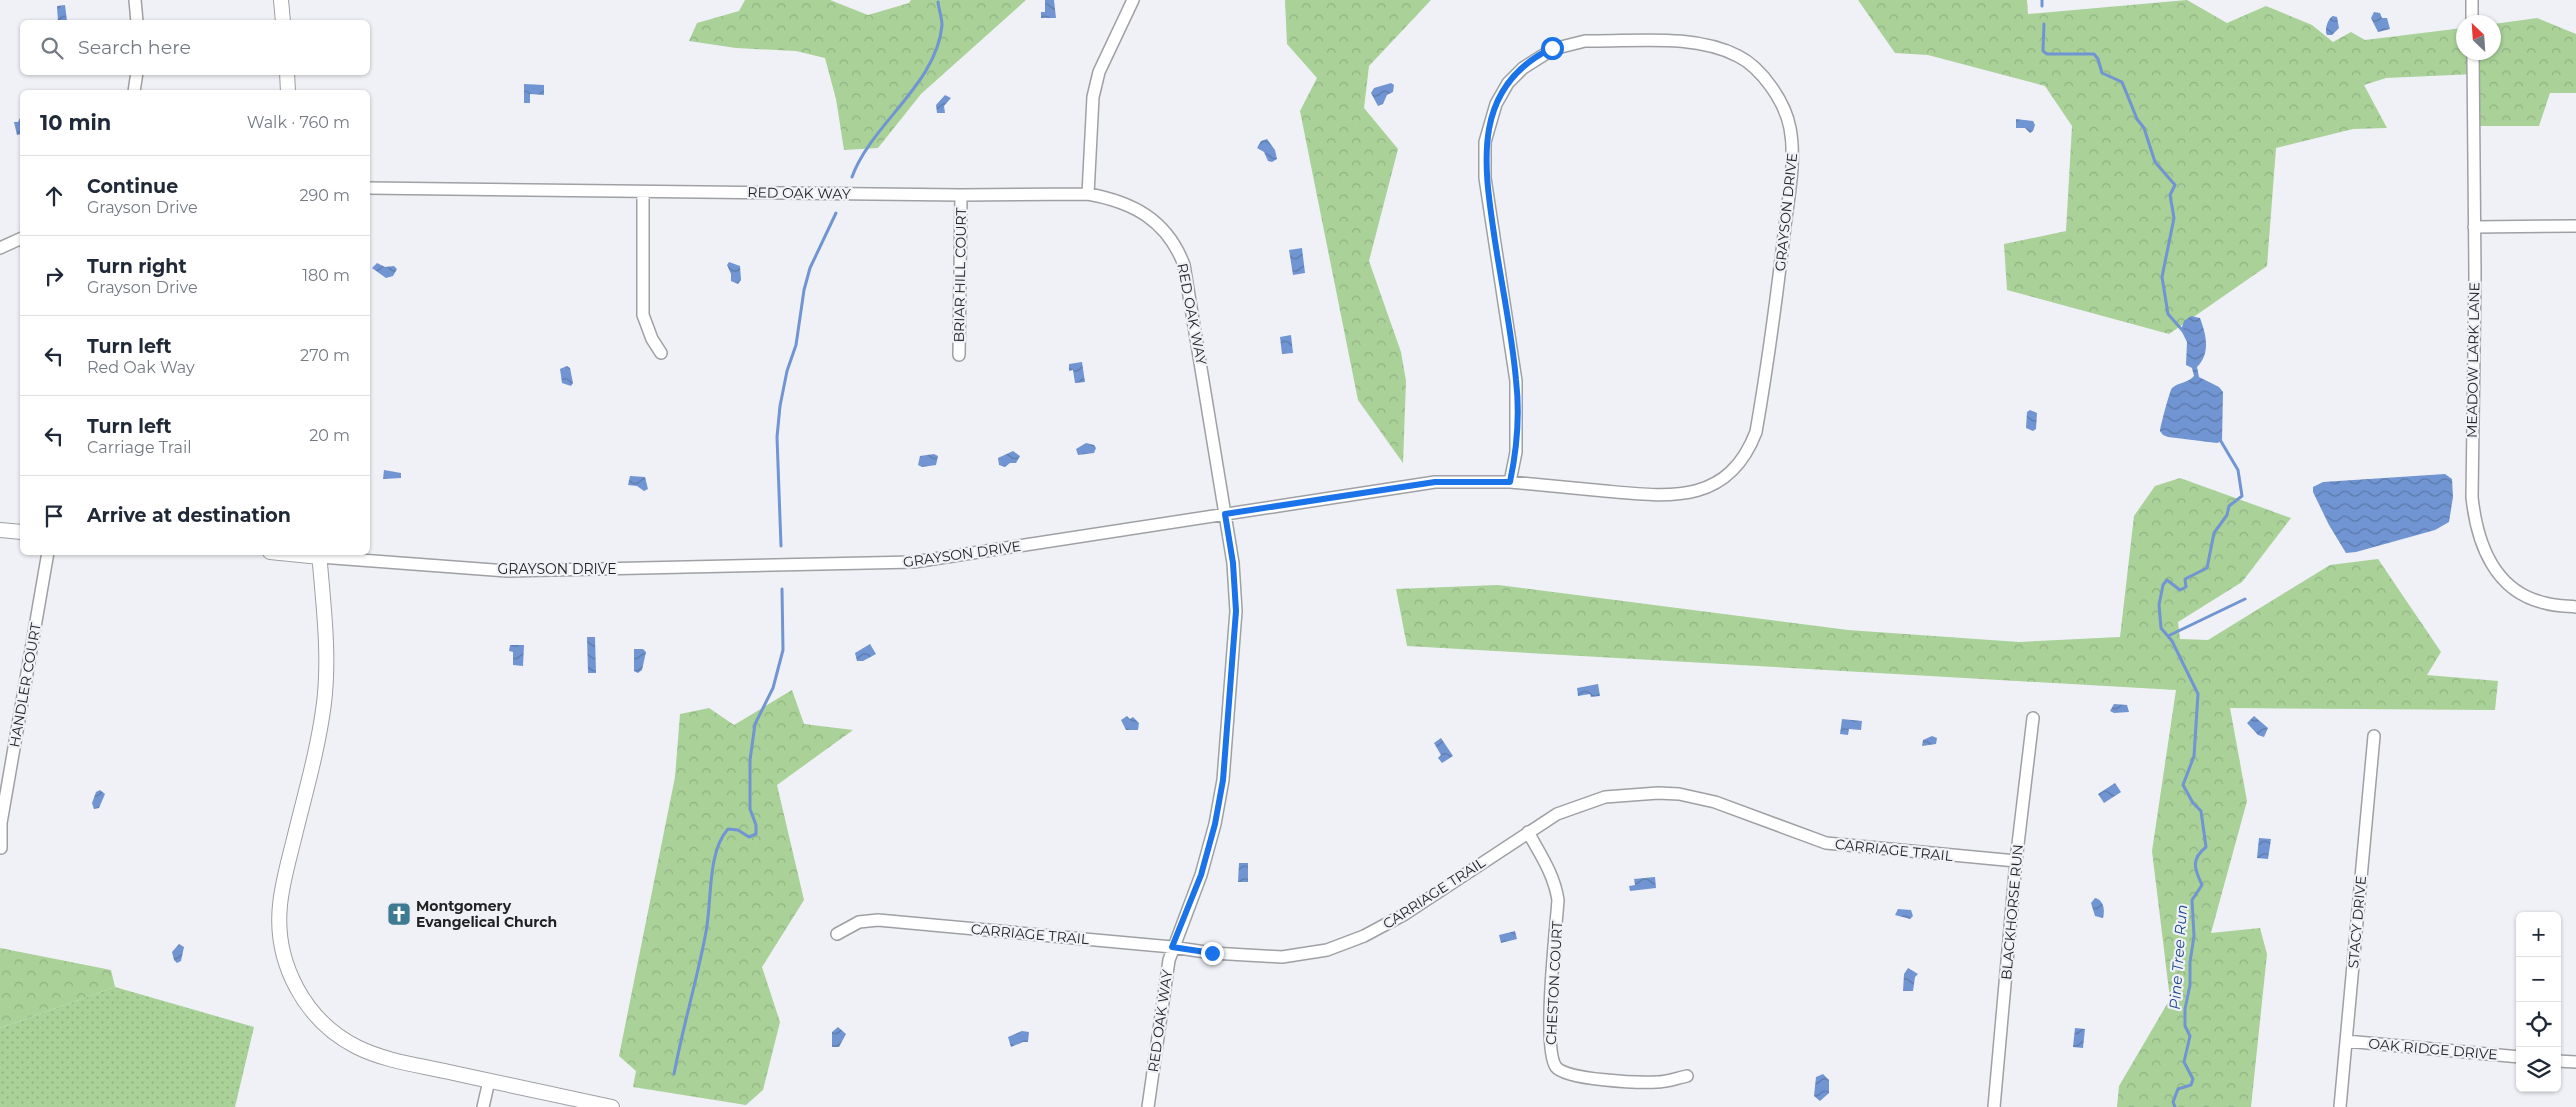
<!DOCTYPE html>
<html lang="en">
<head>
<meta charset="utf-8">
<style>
  body { margin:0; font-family:Montserrat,sans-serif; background:#f6f6f7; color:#1f2937 }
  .controls { position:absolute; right:15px; bottom:15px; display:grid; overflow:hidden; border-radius:8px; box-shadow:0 1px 4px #0004 }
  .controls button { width:45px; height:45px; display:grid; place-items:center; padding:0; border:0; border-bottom:1px solid #e0e1e3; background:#fff; color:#1f2937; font:25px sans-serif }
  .compass { position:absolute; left:2456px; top:15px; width:45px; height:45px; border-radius:50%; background:#fff; box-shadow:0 1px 4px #0004; rotate:335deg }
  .stop { position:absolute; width:15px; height:15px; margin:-11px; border:4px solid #1a73e8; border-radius:50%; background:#fff }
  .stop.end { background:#1a73e8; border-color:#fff; box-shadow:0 1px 5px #0008 }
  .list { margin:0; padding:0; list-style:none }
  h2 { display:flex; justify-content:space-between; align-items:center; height:65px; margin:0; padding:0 20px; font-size:21px }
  h2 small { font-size:16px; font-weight:400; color:#747a83 }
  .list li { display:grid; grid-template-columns:32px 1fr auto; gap:15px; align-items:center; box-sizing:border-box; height:80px; padding:0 20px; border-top:1px solid #e0e1e3 }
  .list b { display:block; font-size:19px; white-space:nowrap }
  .list p { margin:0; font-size:16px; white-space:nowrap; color:#747a83 }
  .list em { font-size:16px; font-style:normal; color:#747a83 }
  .icon { flex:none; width:28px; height:28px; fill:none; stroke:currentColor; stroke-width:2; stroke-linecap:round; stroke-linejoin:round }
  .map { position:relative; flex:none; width:2576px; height:1107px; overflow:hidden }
  .search { position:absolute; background:#fff; box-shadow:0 1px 4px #0004; left:20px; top:20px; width:350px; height:55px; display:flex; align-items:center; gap:12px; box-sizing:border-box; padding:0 18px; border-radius:8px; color:#747a83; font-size:19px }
  .panel { position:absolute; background:#fff; box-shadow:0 1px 4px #0004; left:20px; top:90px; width:350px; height:465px; border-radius:8px }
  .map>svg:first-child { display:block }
  .grass { fill:url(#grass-dots) }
  .forest { fill:url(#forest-crowns) }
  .water { fill:url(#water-waves) }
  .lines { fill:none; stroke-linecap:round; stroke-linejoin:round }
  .stream { stroke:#7095d2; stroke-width:3 }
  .minor-casing { stroke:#9ea0a4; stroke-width:14 }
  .tertiary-casing { stroke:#9ea0a4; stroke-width:16 }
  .minor { stroke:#fff; stroke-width:11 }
  .tertiary { stroke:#fff; stroke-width:14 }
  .route { stroke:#1a73e8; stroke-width:6 }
  .labels { text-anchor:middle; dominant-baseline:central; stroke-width:4.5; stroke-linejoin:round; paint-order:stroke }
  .street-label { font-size:14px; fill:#212223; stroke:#eff1f6 }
  .poi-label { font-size:14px; font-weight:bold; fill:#212223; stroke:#eff1f6; text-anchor:start }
  .water-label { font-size:15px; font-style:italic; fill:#1c4790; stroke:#eff1f6 }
</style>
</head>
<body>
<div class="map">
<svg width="2576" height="1107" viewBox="0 0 2576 1107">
  <defs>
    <pattern id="grass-dots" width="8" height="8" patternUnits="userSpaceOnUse" patternTransform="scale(1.25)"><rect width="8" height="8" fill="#a9d198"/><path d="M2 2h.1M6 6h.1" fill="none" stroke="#91b383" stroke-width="1.8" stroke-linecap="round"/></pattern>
    <pattern id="forest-crowns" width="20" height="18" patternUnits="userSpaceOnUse" patternTransform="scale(1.25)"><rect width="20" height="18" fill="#a9d198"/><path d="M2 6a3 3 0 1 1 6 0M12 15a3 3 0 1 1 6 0" fill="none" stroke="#91b383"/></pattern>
    <pattern id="water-waves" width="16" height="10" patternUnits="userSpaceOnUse" patternTransform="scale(1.25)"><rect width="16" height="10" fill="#7095d2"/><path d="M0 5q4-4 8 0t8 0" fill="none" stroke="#5c79aa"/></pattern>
  </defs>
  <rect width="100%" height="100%" fill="#eff1f6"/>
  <path class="grass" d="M115 987 254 1027 235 1107H0V1028Z"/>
  <path class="forest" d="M745 0H830L868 15 909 3 911 0H1026L921 94 878 148 844 150 836 99 825 58 796 51 736 48 689 41 697 23 739 11Z
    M1285 0H1431L1369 66 1364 108 1398 149 1369 261 1401 352 1406 381 1403 463 1358 400 1300 111 1317 78 1287 44Z
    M1858 0H2027L2028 14 2187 0 2227 23 2266 6 2312 25 2333 42 2351 32 2365 40 2463 28 2464 52H2494V24L2537 18 2576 34V93H2550L2539 126H2474L2475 74 2386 78 2364 85 2387 128 2353 129 2276 148 2267 266 2169 334 2007 290 2004 244 2066 231 2072 126 2045 86 1928 55 1895 53Z
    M2180 478 2291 518 2242 582 2178 622 2180 639 2208 640 2330 565 2378 559 2441 652 2427 675 2498 681 2495 710 2230 708 2247 801 2211 933 2260 928 2267 954 2251 1107H2117L2119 1086 2170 999 2152 851 2176 690 1407 646 1396 589 1498 585 1848 630 2019 642 2120 637 2134 516 2155 486Z
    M792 690 804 724 853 730 777 785 804 900 762 967 780 1022 763 1090 746 1105 633 1087 636 1071 619 1056 675 777 680 714 709 708 734 725Z
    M0 948 111 970 115 987 0 1028Z"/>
  <path class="water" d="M1045 0H1054L1056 18H1041V12H1045Z
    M65 5 67 21 58 22 57 6Z
    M2374 12 2380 13 2382 18H2387L2390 29 2378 32 2371 18Z
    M2333 16 2337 17 2339 28 2332 35H2327C2324 30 2328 18 2333 16Z
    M1391 83 1394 85 1393 92 1387 95 1383 104 1378 106 1371 93 1374 88Z
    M524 84 544 85V95L530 94V103H524Z
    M945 95 951 98 944 106 945 113H937L936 105Z
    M20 118H22V134L17 135 14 122H18Z
    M2016 119 2033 121 2035 125 2033 131 2030 133 2025 128H2016Z
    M1267 139 1275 150 1277 159 1272 162 1268 161 1264 152 1257 148 1261 141Z
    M1302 248 1305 273 1293 275 1289 250Z
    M729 262 740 266 741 280 738 284 731 281V274L727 265Z
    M377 263 385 267 394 266 397 269 393 276 386 278 372 268Z
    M2191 316 2200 318C2206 334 2211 353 2197 367L2199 377 2219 387 2223 392 2222 441 2217 443 2168 437 2163 435 2160 431C2160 427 2170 390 2172 388 2179 382 2188 383 2194 376L2192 368 2186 365 2187 342 2181 330 2184 321Z
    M1291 335 1293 353 1282 354 1280 337Z
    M1082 362 1085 382 1075 383 1073 370 1069 371V364Z
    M567 366 570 368 573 383 571 386 562 383 560 369Z
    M2030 410 2037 413 2036 429 2033 431 2026 428 2027 412Z
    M1086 443 1094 445 1096 448 1094 453 1078 455 1076 449Z
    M1013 451 1020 456 1016 463H1010L1005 467 999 465 998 458Z
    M934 454 938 456 936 465 922 467 918 465 920 456Z
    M384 470 401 473V478L383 479Z
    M2445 474 2452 479 2453 497 2449 522 2435 530 2356 552 2346 553 2329 525 2313 492V487L2323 482Z
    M630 476 645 477 648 489 644 491 637 486 628 485Z
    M587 637H595L596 673H588Z
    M870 644 876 654 863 661H857L855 653Z
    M510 645H524L523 666 513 665V652L509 651Z
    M634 649H643L646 652 642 670 638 673 634 671Z
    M1598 684 1600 696 1591 697 1590 694 1578 696 1577 688Z
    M2114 704 2127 705 2129 712 2114 713 2110 711Z
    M1127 716 1130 719 1133 717 1139 723 1138 730H1126L1121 720Z
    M2254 716 2268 728 2264 737 2258 735 2247 723Z
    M1842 719 1862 721 1861 730 1849 729 1848 735 1840 734Z
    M1932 736 1937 738 1936 744 1922 746 1923 740Z
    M1441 738 1453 756 1442 763 1438 758 1441 755 1434 743Z
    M2115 783 2121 792 2104 803 2098 794Z
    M100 790 105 794 99 808 94 809 92 803 96 792Z
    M2259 838 2271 839 2268 859 2257 858Z
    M1239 863H1248V882H1238Z
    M1655 877 1656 888 1630 891 1629 886 1635 885 1634 879Z
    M2095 898C2104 900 2105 910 2103 918L2095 916 2091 903Z
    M1898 909 1911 910 1913 916 1910 919 1895 915Z
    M1515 931 1517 939 1501 943 1499 935Z
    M179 944 184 947 181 961 177 963 174 960 172 952Z
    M1908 968 1918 974 1915 977 1913 991H1903L1904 974Z
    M838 1027 846 1034 839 1047H832V1032Z
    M2075 1028 2085 1029 2083 1048 2073 1047Z
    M1022 1031 1029 1032 1028 1042H1023L1011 1047 1008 1037Z
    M1823 1074 1829 1080V1093L1820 1101 1814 1096 1816 1077Z"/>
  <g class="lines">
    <path class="stream" d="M2042 6V0
      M2044 24 2043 51 2047 54H2094L2098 59 2102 73 2122 82 2137 119 2144 128 2155 162 2175 185 2170 195 2174 218 2162 277 2168 314 2183 331
      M852 177C871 124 937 84 942 25 942 18 939 10 938 2
      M781 546 777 437 780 406 787 371 796 345 804 290 810 268 836 213
      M2168 636 2245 599
      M674 1074C683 1026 697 980 706 932 712 902 707 852 728 829L738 830 749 837 756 834V825L750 809V760L755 724 773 688 783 650 782 589
      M2175 1107 2173 1102 2178 1089 2191 1085 2193 1079 2184 1062 2190 1036 2185 1026V1009L2190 985V962L2194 936 2192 900 2202 885C2194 868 2191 859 2206 847L2201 811 2193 803 2183 785 2194 756 2198 694 2172 641 2161 628 2159 605 2163 585 2167 580 2180 590 2186 587 2185 579 2207 568 2214 533 2227 515 2229 506 2242 496 2238 470 2219 438"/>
    <g class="minor-casing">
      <path id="minor" d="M135 0 137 22
        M2472 0V22
        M1585 41C1634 42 1693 33 1738 56 1762 68 1785 102 1790 128 1796 160 1789 194 1785 226 1777 295 1768 363 1756 432 1728 505 1670 497 1605 491 1573 488 1541 485 1510 482L1516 452V381L1485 178V142L1496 104 1508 83 1523 68 1553 49Z
        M2473 52 2475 275 2472 497C2477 544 2495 592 2545 603 2555 606 2566 606 2576 607
        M134 92 137 72
        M368 188 961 195 1088 194C1133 202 1167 220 1184 265L1233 563 1236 611 1223 780 1215 824 1201 875 1169 960 1148 1107
        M643 192V315L652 339 661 353
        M1088 194 1093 97 1099 72 1133 0
        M2474 227 2576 226
        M0 248 22 238
        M959 355 961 195
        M320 557 507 571 914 562 1435 482H1510
        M1528 832C1540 854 1554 874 1558 900 1556 929 1542 1048 1556 1067 1566 1080 1639 1083 1657 1082 1667 1082 1677 1078 1687 1076
        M1 848V823L48 552
        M837 934 859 922 878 920 1172 947 1212 953 1282 957 1327 950 1364 936 1405 914 1557 814 1605 797 1658 793 1679 794 1715 802 1826 843 2016 861
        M2346 1041 2520 1057
        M2557 1061 2576 1062
        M483 1107 489 1081
        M1994 1107 2016 861 2033 718
        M2340 1107 2374 736"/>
    </g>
    <g class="tertiary-casing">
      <path id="tertiary" d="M281 0 283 22
        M287 72 288 92
        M0 530 22 532
        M270 552 320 557
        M319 552C323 602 330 654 324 703 318 751 304 797 293 843 288 863 282 884 280 905 274 963 305 1021 357 1047 385 1061 418 1065 449 1072 503 1084 557 1095 612 1107"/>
    </g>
    <use href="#minor" class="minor"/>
    <use href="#tertiary" class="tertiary"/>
  </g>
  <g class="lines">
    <path class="route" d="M1212 953 1172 947 1201 875 1215 824 1223 780 1236 611 1233 563 1225 514 1435 482H1510C1517 449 1520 415 1516 380 1512 334 1502 287 1495 241 1484 166 1470 88 1552 48"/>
  </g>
  <defs>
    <g id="church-square" transform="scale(1.25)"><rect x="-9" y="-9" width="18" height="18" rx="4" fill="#3e7a91" stroke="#eff1f6"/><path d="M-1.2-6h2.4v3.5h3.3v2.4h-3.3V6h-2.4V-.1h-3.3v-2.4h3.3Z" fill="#fff"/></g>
  </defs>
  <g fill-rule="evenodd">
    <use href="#church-square" x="399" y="914"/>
  </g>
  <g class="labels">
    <g class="street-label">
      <text transform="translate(799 193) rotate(1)">RED OAK WAY</text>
      <text transform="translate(1786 212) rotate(-84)">GRAYSON DRIVE</text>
      <text transform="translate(960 275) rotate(-89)">BRIAR HILL COURT</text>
      <text transform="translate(1192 314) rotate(79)">RED OAK WAY</text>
      <text transform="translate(2473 360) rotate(-89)">MEADOW LARK LANE</text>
      <text transform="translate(962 554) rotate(-8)">GRAYSON DRIVE</text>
      <text x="557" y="569">GRAYSON DRIVE</text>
      <text transform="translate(25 685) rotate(-80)">HANDLER COURT</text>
      <text transform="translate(1894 850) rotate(6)">CARRIAGE TRAIL</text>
      <text transform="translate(1434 893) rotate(-33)">CARRIAGE TRAIL</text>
      <text transform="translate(2012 912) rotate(-85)">BLACKHORSE RUN</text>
      <text transform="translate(2357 922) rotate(-85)">STACY DRIVE</text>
      <text transform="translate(1030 934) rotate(5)">CARRIAGE TRAIL</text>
      <text transform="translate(1554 983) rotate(-87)">CHESTON COURT</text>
      <text transform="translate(1160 1021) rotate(-82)">RED OAK WAY</text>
      <text transform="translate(2433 1049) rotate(5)">OAK RIDGE DRIVE</text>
    </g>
    <g class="poi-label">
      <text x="416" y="906">Montgomery<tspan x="416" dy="16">Evangelical Church</tspan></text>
    </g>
    <g class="water-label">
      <text transform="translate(2178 957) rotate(-86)">Pine Tree Run</text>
    </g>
  </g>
</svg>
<div class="controls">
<button>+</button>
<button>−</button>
<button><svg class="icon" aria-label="locate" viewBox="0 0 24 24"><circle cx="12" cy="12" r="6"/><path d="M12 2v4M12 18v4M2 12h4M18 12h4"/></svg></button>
<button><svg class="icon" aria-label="layers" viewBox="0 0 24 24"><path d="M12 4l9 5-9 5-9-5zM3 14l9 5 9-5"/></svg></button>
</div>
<svg class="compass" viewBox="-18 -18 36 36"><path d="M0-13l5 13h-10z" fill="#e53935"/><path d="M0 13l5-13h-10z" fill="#747a83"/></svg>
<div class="stop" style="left:1552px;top:48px"></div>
<div class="stop end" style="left:1212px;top:953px"></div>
<div class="search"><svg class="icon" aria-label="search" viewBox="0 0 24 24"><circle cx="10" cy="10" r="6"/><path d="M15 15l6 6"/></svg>Search here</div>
<section class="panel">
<h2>10 min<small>Walk · 760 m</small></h2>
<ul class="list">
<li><svg class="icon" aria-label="ahead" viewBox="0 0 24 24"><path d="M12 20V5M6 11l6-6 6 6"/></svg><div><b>Continue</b><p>Grayson Drive</p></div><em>290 m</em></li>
<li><svg class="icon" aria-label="right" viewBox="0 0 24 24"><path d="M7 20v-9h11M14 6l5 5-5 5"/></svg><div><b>Turn right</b><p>Grayson Drive</p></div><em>180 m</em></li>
<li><svg class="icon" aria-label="left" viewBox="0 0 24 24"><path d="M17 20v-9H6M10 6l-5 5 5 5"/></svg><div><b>Turn left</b><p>Red Oak Way</p></div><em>270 m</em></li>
<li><svg class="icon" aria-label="left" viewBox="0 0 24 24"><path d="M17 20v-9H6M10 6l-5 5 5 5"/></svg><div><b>Turn left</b><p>Carriage Trail</p></div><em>20 m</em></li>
<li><svg class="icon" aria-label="arrive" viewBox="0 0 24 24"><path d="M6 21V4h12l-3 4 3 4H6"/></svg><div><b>Arrive at destination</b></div></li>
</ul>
</section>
</div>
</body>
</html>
